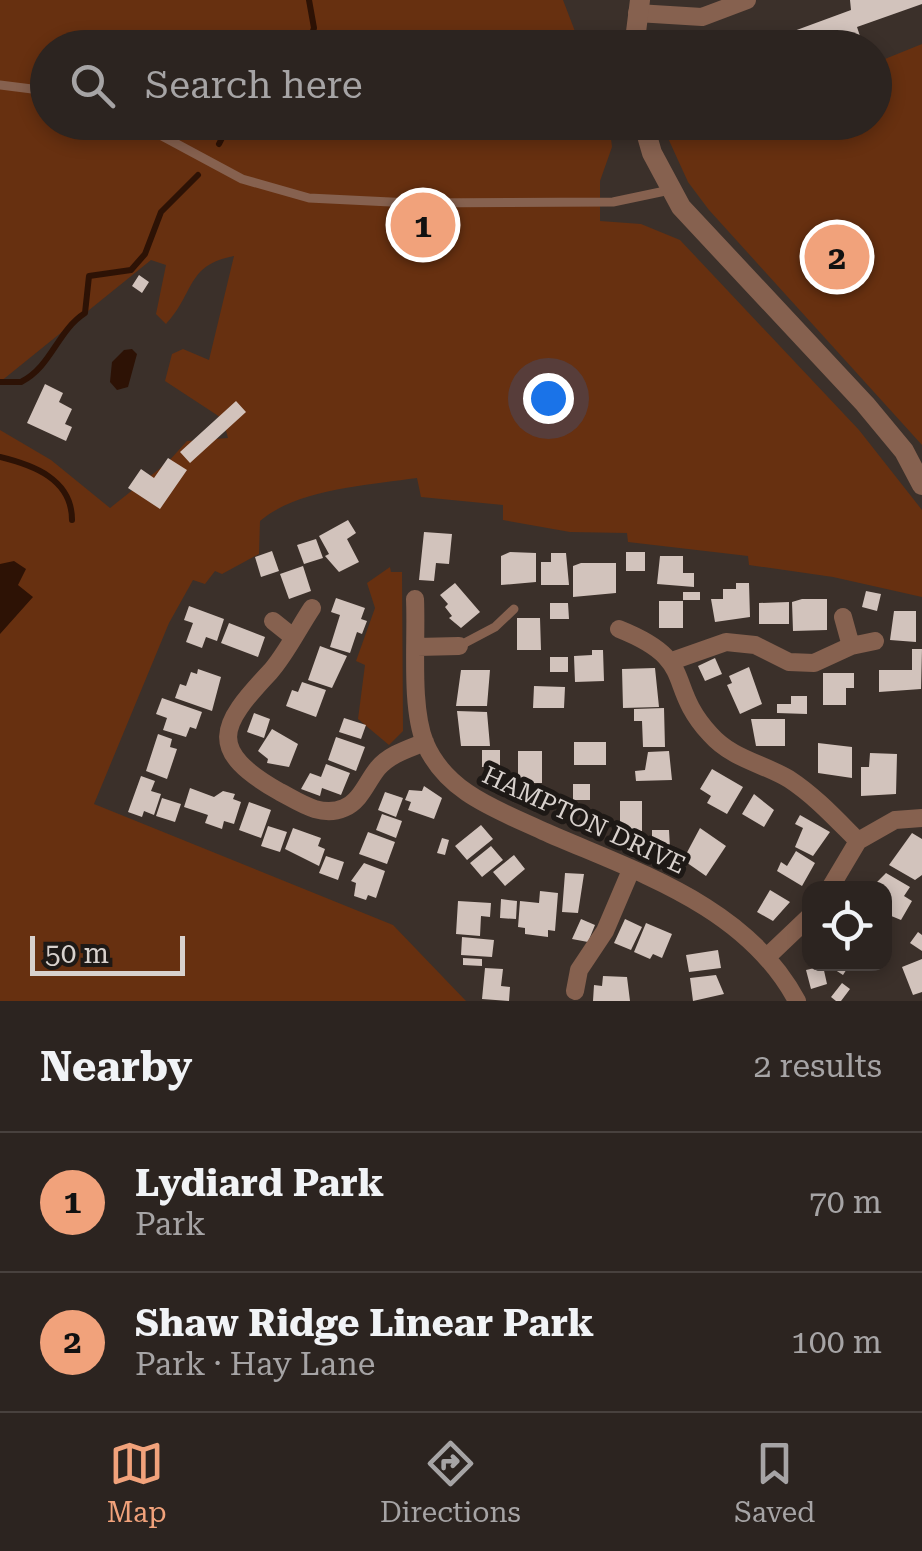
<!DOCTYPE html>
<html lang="en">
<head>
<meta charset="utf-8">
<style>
  body { margin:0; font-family:"Roboto Serif",serif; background:#38302d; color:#f1f3f6 }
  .controls { position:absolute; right:30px; bottom:30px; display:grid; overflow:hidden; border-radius:20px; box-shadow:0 5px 15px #0003 }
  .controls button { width:90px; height:90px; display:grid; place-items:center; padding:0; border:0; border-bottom:2px solid #48413e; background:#2c2420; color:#f1f3f6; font:50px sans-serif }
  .scale { position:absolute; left:30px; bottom:25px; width:155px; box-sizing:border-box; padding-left:10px; border:5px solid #d8d1cd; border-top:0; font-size:28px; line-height:35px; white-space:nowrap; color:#d8d1cd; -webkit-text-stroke:8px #1e1916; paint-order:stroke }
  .you { position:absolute; left:548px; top:398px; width:35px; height:35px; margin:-25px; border:8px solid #fff; border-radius:50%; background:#1a73e8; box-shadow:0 0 0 15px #1a73e833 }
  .badge { display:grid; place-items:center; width:65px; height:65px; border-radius:50%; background:#f1a27b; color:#111; font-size:32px; font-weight:700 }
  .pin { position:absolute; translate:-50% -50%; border:5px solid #fff; box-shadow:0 2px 10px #0006 }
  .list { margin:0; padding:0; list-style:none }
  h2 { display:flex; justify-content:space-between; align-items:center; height:130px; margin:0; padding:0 40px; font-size:42px }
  h2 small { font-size:32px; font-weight:400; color:#a6a4a5 }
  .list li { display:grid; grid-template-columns:65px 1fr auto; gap:30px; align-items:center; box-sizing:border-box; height:140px; padding:0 40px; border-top:2px solid #48413e }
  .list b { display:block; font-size:38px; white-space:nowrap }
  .list p { margin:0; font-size:32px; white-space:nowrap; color:#a6a4a5 }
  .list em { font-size:32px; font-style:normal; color:#a6a4a5 }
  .icon { flex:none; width:55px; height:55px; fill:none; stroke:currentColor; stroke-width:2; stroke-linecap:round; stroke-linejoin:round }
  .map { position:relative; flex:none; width:922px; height:1001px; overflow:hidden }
  .search { position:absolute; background:#2c2420; box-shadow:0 5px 15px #0003; left:30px; right:30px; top:30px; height:110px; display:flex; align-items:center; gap:25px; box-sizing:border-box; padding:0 35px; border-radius:55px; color:#a6a4a5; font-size:38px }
  .sheet { height:410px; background:#2c2420 }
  nav { display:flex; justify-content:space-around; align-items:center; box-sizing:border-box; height:140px; border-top:2px solid #48413e; background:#2c2420; font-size:28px; color:#a6a4a5 }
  nav a { display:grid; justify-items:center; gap:5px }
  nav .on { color:#f1a27b }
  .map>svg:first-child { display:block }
  .green { fill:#673010 }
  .water { fill:#2d1205 }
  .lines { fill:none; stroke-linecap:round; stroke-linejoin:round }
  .stream { stroke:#2d1205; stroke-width:6 }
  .building { fill:#d2c3bc }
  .service { stroke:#86614f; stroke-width:9 }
  .minor { stroke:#86614f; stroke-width:18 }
  .tertiary { stroke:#86614f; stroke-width:20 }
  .labels { text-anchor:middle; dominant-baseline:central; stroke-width:10; stroke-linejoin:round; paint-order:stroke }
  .street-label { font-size:25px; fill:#d8d1cd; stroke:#1e1916 }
</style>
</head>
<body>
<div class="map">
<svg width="922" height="1001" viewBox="0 0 922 1001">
  <rect width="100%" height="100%" fill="#3b302a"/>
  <path class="green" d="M0 0H563L581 47 48 48V122L609 123 612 147 600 181V221L641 224 680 240 859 430 922 510V597L833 577 749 565 748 556 628 542 627 533 570 532 503 520V505L421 497 417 478C369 485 297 489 260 521L259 554 222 574 215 571 205 584 193 580 169 623 94 804 393 925 466 1001H0V430L51 460 110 508 168 462 187 441 228 438 223 419 165 381 172 354 183 349 209 360 234 256C186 265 195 293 166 324L156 314 166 265 151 260 0 382Z
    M922 44V445L709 210 688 182 667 136 715 123 874 122 875 63Z
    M390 567 391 572H402L403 731 389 745 358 719 365 665 356 661 375 608 367 583Z"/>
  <path class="water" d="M132 349 137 354 128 387 117 390 110 382 112 362 124 350Z
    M14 561 26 569 18 585 33 597 0 634V564Z"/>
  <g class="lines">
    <path class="stream" d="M307 48 314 28 309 0
      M219 144 230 122
      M0 382H21C52 366 57 331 85 313L89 276 131 270 145 254 161 212 198 175
      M0 457C33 465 72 479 72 520"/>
  </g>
  <path class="building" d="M850 0H922V4L857 27 860 36 827 48H748L851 10Z
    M139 275 149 282 142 293 132 286Z
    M45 384 63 393 59 402 72 409 65 424 72 427 66 441 27 423Z
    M236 401 246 412 190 463 180 452Z
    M168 458 187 470 160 509 128 488 141 469 154 478Z
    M348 520 356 533 347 539 359 562 339 572 325 556 329 554 319 536Z
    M424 532 452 534 449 564 436 563 434 581 419 580Z
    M316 539 323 558 304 564 297 545Z
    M272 551 279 571 261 577 255 557Z
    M510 552 536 553V582L501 585V556Z
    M626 552H645V571H626Z
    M551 553H566L569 585H541V562H551Z
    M660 556H683V573H694V587L657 584Z
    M581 563H616V593L573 597V566Z
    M303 566 311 591 289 599 280 574Z
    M455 583 480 612 461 628 449 618 452 616 445 607 448 604 440 595Z
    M736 583H749L750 617 715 622 711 599H723V589H736Z
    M866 591 881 594 877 611 862 607Z
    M683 592H700V600H683Z
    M336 598 365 608 361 619 367 621 362 634 357 632 350 653 330 647 340 615 331 612Z
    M802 599H827V630L793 631 792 602Z
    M659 601H683V628H659Z
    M789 602V624H759V603Z
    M550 603H568L569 619H550Z
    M189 606 224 619 217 641 206 637 202 648 186 642 193 623 184 620Z
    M894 611H916V642L890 640Z
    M517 618H540L541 650H517Z
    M229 623 265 637 258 657 221 643Z
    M320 646 347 656 332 688 308 680Z
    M912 649H922L921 689 879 692V670H912Z
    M592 650H603L604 681 575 682 574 656 592 655Z
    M550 657H568V672H550Z
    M715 658 722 674 705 681 698 666Z
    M749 667 762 704 740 714 727 685 732 683 729 676Z
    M655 668 659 707 623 708 622 669Z
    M198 669 221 677 212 711 175 698 180 684 186 686 191 672 197 674Z
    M461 670H490L487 706H456Z
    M823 673H854V688H846V705H823Z
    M302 682 326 690 316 717 286 706 292 690 298 692Z
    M534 686 565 687 564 708H533Z
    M791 696H807V714L777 713V704H791Z
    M162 698 202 712 196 729 190 727 186 737 163 730 167 718 156 714Z
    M664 708 665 747H643L642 721H634V709Z
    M457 711 487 712 490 746H461Z
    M254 713 270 719 264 738 247 732Z
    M344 718 366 725 361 739 339 732Z
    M751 719H785V746H756Z
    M272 729 298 744 289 767 267 763 268 759 258 751Z
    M158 734 172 739 170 747 177 749 167 779 146 771Z
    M336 737 365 747 356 771 328 760Z
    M574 742H606V765H574Z
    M818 743 852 747V778L818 773Z
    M482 750H500V767H482Z
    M518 751H542V783H518Z
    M669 751 672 780 636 781 635 771 645 770 648 752Z
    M870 753 897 754 896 794 861 796V767H869Z
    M326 764 350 773 341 795 322 788 320 796 301 789 310 773 321 777Z
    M712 769 743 787 727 814 707 803 711 796 700 789Z
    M141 776 155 781 151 791 161 794 154 815 144 811 142 817 128 812Z
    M573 784H590V800H573Z
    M424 786 442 798 434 819 408 810 411 802 405 800 409 790 422 791Z
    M190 788 214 797 223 791 235 794 233 799 241 802 234 824 224 821 222 829 205 823 208 815 184 807Z
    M385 792 403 798 396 817 378 810Z
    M754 794 774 810 764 827 742 814Z
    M162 798 181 804 175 822 156 816Z
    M620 801H642V831H620Z
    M249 802 271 810 261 838 239 830Z
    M382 814 402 821 396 838 376 830Z
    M800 815 830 832 813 856 795 847 803 828 795 824Z
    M481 825 493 839 467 860 455 846Z
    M268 826 287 832 280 852 261 846Z
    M293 828 321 838 318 846 325 849 319 866 285 849Z
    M700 828 726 846 706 876 683 860Z
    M652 830H669L670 848H652Z
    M368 832 395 842 387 864 359 854Z
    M912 833 922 839V875L915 880 889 865Z
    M442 838 449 840 445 855 437 853Z
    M491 846 503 860 482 877 470 863Z
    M796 851 815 863 802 886 777 871 781 862 787 866Z
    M514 855 525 869 505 886 493 872Z
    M326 856 344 862 338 880 319 873Z
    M364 863 385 871 376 898 368 895 366 900 354 896 356 883 351 881Z
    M565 873 584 874 578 913 562 912Z
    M886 873 910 887 904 896 912 901 901 920 884 913V888H871Z
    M770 890 790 902 773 921 757 912Z
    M540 891 558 893 555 931 548 930V937L525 934V928L518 927 520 901 539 903Z
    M501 899 517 901 516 919 500 918Z
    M458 901 491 903 490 917 481 916 480 936 456 934Z
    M581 919 595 925 588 942 572 939Z
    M625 919 642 927 631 950 614 943Z
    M646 923 672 934 662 958 653 954 650 959 634 952Z
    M918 932 922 935V951L910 943Z
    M462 937 494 940 492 957 461 955Z
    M718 950 721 968 689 972 686 955Z
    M463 958 482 959V966L463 965Z
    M922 959V992L913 995 902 967Z
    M826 964H850L843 975Z
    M823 966 827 984 811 989 806 970Z
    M485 968 503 969 501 986 510 987 509 1001 482 999Z
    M716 975 724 994 693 1001 690 978Z
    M603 976 627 977 630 1001H593L594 985 602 986Z
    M842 983 850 989 841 1001H836L831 997Z"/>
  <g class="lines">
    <path class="service" d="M0 85 48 91
      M136 122 242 179 309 198 411 203 613 202 670 190
      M459 646 495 627 514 609"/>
    <path class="minor" d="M637 13 702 17 747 0
      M415 599C417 640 410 706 425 743 446 793 498 810 543 831 636 872 746 905 797 1001
      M312 608C298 629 286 654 270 672 219 726 206 750 280 792 299 802 321 818 344 808 361 801 367 781 378 768 390 754 408 749 425 742
      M273 621 293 637
      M619 629C699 661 664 684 710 734 732 759 762 763 789 779 815 796 836 819 858 841L830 888
      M851 646 875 641
      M417 647 459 646
      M672 661 726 642 755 645 789 662 814 663 851 646 843 617
      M858 841 895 820 922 818
      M767 957 810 916
      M575 991 579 970 605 931 631 870"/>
    <path class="tertiary" d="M634 48 640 0
      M643 122 652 153 681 207 865 404 904 451 922 485"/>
  </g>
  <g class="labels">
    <g class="street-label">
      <text transform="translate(584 820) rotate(25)">HAMPTON DRIVE</text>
    </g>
  </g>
</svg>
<div class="controls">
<button><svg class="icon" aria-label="locate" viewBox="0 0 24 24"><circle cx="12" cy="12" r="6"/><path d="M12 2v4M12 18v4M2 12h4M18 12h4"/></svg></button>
</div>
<div class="scale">50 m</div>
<div class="you"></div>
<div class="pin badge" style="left:423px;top:225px">1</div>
<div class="pin badge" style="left:837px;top:257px">2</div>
<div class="search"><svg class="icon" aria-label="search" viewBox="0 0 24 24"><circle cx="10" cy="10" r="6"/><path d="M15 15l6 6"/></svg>Search here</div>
</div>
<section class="sheet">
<h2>Nearby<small>2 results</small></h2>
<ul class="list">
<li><span class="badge">1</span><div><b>Lydiard Park</b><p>Park</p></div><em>70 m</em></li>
<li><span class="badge">2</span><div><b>Shaw Ridge Linear Park</b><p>Park · Hay Lane</p></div><em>100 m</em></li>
</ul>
</section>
<nav>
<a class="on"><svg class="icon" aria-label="map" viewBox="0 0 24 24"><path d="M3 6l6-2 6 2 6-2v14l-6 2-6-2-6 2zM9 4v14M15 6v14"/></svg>Map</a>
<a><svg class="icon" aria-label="directions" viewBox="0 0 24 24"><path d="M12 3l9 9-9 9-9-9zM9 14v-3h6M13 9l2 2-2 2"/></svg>Directions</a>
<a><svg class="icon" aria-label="saved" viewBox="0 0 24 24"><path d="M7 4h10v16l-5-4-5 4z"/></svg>Saved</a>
</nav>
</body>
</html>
